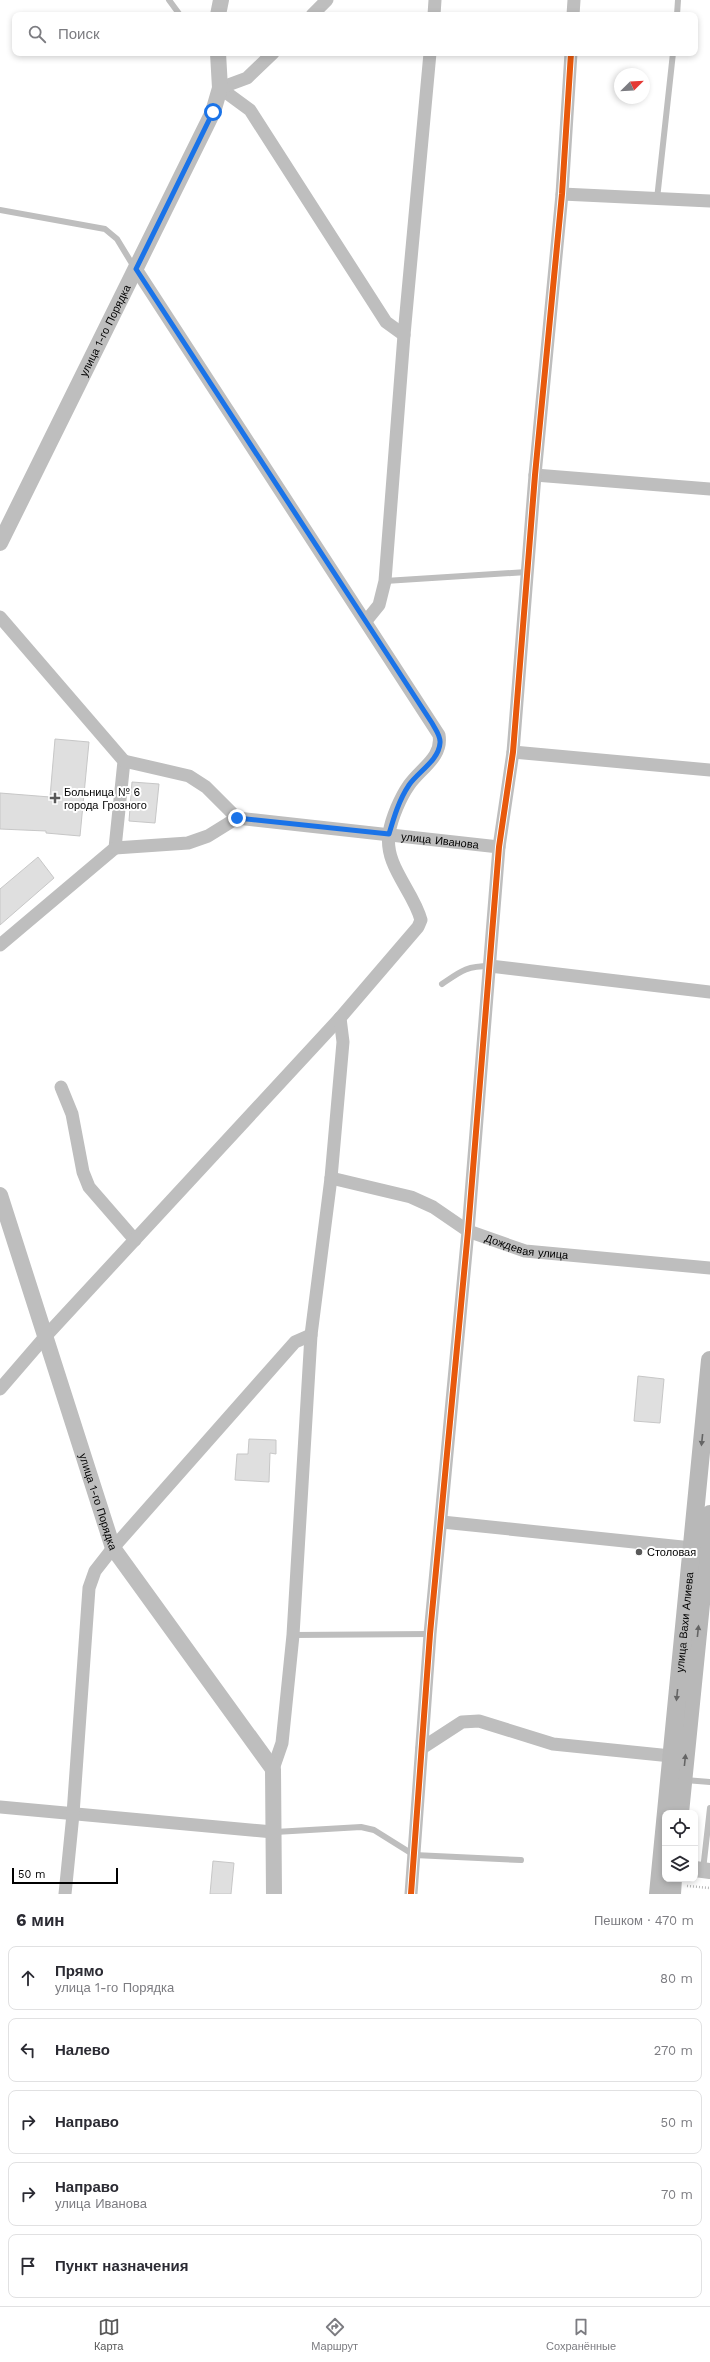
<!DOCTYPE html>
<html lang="ru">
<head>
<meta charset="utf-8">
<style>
  body { margin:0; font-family:"Work Sans",sans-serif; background:#f2f2f3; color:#2b2b33 }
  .controls { position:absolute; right:12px; bottom:12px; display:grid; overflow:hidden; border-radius:8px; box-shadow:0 2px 6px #0003 }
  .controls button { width:36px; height:36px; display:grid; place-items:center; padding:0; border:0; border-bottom:1px solid #e1e1e2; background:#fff; color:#2b2b33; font:20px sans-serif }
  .compass { position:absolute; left:614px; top:68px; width:36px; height:36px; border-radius:50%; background:#fff; box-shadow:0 2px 6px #0003; rotate:66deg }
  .scale { position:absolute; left:12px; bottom:10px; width:106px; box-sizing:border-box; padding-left:4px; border:2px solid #000; border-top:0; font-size:11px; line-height:14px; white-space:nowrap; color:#000; -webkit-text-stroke:3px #fff; paint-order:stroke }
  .stop { position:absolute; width:12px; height:12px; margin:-9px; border:3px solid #1a73e8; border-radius:50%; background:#fff }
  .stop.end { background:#1a73e8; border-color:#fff; box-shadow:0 1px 4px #0008 }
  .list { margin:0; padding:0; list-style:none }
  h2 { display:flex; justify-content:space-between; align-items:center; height:52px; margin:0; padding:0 16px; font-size:17px }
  h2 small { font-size:13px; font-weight:400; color:#7c7c81 }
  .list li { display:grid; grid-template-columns:26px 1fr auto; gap:12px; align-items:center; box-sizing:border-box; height:64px; margin:0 8px 8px; padding:0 8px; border:1px solid #e1e1e2; border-radius:8px }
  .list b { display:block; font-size:15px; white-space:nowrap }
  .list p { margin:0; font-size:13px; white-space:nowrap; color:#7c7c81 }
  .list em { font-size:13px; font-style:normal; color:#7c7c81 }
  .icon { flex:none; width:22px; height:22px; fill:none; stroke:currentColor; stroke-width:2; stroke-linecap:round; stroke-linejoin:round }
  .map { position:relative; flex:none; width:710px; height:1894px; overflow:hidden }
  .search { position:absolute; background:#fff; box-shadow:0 2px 6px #0003; left:12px; right:12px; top:12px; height:44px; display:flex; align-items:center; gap:10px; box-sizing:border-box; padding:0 14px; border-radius:8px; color:#7c7c81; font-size:15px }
  .sheet { height:412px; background:#fff }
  nav { display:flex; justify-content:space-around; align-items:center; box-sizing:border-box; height:56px; border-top:1px solid #e1e1e2; background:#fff; font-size:11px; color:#7c7c81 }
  nav a { display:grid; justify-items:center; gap:2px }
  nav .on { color:#595959 }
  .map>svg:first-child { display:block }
  .building { fill:#dfdfdf; stroke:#c7c7c7 }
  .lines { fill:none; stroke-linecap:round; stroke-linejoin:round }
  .path { stroke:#b9b9b9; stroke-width:2.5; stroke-dasharray:1 2; stroke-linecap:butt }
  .service { stroke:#bebebe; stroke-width:6 }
  .minor { stroke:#bebebe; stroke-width:13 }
  .tertiary { stroke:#bebebe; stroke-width:16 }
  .secondary { stroke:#b8b8b8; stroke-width:18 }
  .cycleway-casing { stroke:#fff; stroke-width:8 }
  .cycleway { stroke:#e8590c; stroke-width:6 }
  .oneway { fill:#656565 }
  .route { stroke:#1a73e8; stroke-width:5 }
  .poi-dot { fill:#595959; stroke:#fff; stroke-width:1.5 }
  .labels { text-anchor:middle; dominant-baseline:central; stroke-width:4; stroke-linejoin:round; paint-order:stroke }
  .street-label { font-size:11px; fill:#000; stroke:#fff }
  .poi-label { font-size:11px; fill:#000; stroke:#fff; text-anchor:start }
</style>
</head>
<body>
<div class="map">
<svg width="710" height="1894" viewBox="0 0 710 1894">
  <rect width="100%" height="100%" fill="#fff"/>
  <path class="building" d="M55 739 89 742 80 836 46 833V831L0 829V793L50 797Z
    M132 782 159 784 155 823 129 821Z
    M38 857 54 878 0 925V889Z
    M638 1376 664 1379 660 1423 634 1421Z
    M249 1439 276 1440V1454L270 1453 269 1482 235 1480 237 1454H248Z
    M213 1861 234 1863 231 1894H210Z"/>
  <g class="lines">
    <path class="path" d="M687 1886 710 1888"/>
    <path class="service" d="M169 0 180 15
      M677 15 678 0
      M657 199 673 53
      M0 210 105 229 117 239 134 267
      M385 581 527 572
      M442 984C461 971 466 966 490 966
      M293 1635 430 1634
      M685 1780 710 1782
      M275 1832 361 1827 374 1830 414 1855 521 1860
      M703 1870 710 1808"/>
    <g class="minor">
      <path d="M312 15 327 0"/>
      <path d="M434 15 435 0"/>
      <path d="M573 15 574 0"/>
      <path d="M220 88 250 110 386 322 404 335"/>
      <path d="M220 88 247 78 273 53"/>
      <path d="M562 194 710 201"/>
      <path d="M535 475 710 489"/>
      <path d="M0 617 124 761 115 848 0 945"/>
      <path d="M366 621 379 605 385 581 404 335 430 53"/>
      <path d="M513 752 710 770"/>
      <path id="s1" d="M124 761 189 776 206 787 237 818 499 847"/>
      <path d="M115 848 188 843 208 836 237 818"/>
      <path d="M490 966 710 992"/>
      <path d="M61 1087 72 1114 83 1172 89 1187 135 1240"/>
      <path id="s2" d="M331 1178 411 1197 433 1207 468 1231 525 1251 710 1268"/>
      <path d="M0 1389 44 1338 340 1018 418 927 421 920C413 890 384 866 389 833 392 817 400 798 409 785 421 768 443 757 439 735L136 269"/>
      <path d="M442 1522 692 1548"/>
      <path d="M422 1748 462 1722 479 1721 553 1744 671 1756"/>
      <path d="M273 1769 282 1743 293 1635 311 1335 331 1178 343 1042 340 1018"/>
      <path d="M0 1807 273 1832"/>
      <path d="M65 1894 73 1814 89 1588 95 1571 113 1548 295 1342 311 1335"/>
      <path d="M411 1894 430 1634 468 1231 499 847 513 752 535 475 562 194 571 53"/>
    </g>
    <g class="tertiary">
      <path d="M218 15 221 0"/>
      <path id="s3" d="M0 543 213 112 220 88 218 53"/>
      <path id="s4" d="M0 1195 113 1548 273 1769 274 1894"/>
      <path d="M695 1869 710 1871"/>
    </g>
    <g class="secondary">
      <path d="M680 1813 710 1514"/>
      <path id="s5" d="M658 1894 710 1360"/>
      <path d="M672 1894 673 1879"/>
    </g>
    <g class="cycleway-casing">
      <path id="cycleway" d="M411 1894 430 1634 468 1231 499 847 513 752 535 475 562 194 571 53"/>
    </g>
    <use href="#cycleway" class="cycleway"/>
  </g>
  <defs><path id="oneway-solid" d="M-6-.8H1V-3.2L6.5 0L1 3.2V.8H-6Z"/></defs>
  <g class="oneway">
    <use href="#oneway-solid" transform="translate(702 1440) rotate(96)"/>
    <use href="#oneway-solid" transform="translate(698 1631) rotate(-84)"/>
    <use href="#oneway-solid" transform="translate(677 1695) rotate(96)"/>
    <use href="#oneway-solid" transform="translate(685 1760) rotate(-84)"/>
  </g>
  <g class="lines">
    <path class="route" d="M213 112 136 269 432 723C435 729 441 736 440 743 439 760 418 772 409 785 399 800 394 817 389 834L237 818"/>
  </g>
  <g class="poi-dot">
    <path d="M53 792h4v4h4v4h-4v4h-4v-4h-4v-4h4z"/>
    <circle cx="639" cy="1552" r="4"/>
  </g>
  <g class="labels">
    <g class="street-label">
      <text stroke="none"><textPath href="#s3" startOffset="237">улица 1-го Порядка</textPath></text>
      <text stroke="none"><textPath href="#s1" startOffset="335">улица Иванова</textPath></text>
      <text stroke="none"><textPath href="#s2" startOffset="210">Дождевая улица</textPath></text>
      <text stroke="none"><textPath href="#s4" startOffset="322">улица 1-го Порядка</textPath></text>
      <text stroke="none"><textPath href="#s5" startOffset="273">улица Вахи Алиева</textPath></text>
    </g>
    <g class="poi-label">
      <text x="64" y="792">Больница № 6<tspan x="64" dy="13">города Грозного</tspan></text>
      <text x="647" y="1552">Столовая</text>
    </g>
  </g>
</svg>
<div class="controls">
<button><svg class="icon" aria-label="locate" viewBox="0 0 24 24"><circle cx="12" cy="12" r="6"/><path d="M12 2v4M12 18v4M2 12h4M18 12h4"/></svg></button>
<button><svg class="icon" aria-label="layers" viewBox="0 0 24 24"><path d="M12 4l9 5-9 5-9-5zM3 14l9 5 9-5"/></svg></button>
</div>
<svg class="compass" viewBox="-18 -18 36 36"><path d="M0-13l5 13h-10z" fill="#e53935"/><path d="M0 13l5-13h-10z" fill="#7c7c81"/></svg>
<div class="scale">50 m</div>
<div class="stop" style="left:213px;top:112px"></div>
<div class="stop end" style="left:237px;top:818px"></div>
<div class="search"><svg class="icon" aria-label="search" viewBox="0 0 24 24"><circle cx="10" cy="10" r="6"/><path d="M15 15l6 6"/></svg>Поиск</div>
</div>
<section class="sheet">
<h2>6 мин<small>Пешком · 470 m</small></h2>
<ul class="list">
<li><svg class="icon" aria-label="ahead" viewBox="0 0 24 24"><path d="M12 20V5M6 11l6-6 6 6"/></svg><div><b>Прямо</b><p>улица 1-го Порядка</p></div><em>80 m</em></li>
<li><svg class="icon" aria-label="left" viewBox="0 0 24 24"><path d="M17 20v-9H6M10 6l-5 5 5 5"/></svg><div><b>Налево</b></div><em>270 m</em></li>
<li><svg class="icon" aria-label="right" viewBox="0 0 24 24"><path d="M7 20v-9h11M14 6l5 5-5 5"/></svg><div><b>Направо</b></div><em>50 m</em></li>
<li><svg class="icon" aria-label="right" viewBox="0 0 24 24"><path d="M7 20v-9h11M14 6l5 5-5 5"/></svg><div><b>Направо</b><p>улица Иванова</p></div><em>70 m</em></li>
<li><svg class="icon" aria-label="arrive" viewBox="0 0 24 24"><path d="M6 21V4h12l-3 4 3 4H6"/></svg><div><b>Пункт назначения</b></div></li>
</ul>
</section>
<nav>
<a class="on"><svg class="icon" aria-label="map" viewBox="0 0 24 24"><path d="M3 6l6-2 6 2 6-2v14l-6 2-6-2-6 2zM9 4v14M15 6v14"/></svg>Карта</a>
<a><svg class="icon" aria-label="directions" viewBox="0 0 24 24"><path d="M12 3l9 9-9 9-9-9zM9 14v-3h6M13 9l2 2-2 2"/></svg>Маршрут</a>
<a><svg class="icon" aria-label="saved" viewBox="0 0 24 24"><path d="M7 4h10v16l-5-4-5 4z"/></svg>Сохранённые</a>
</nav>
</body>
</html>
